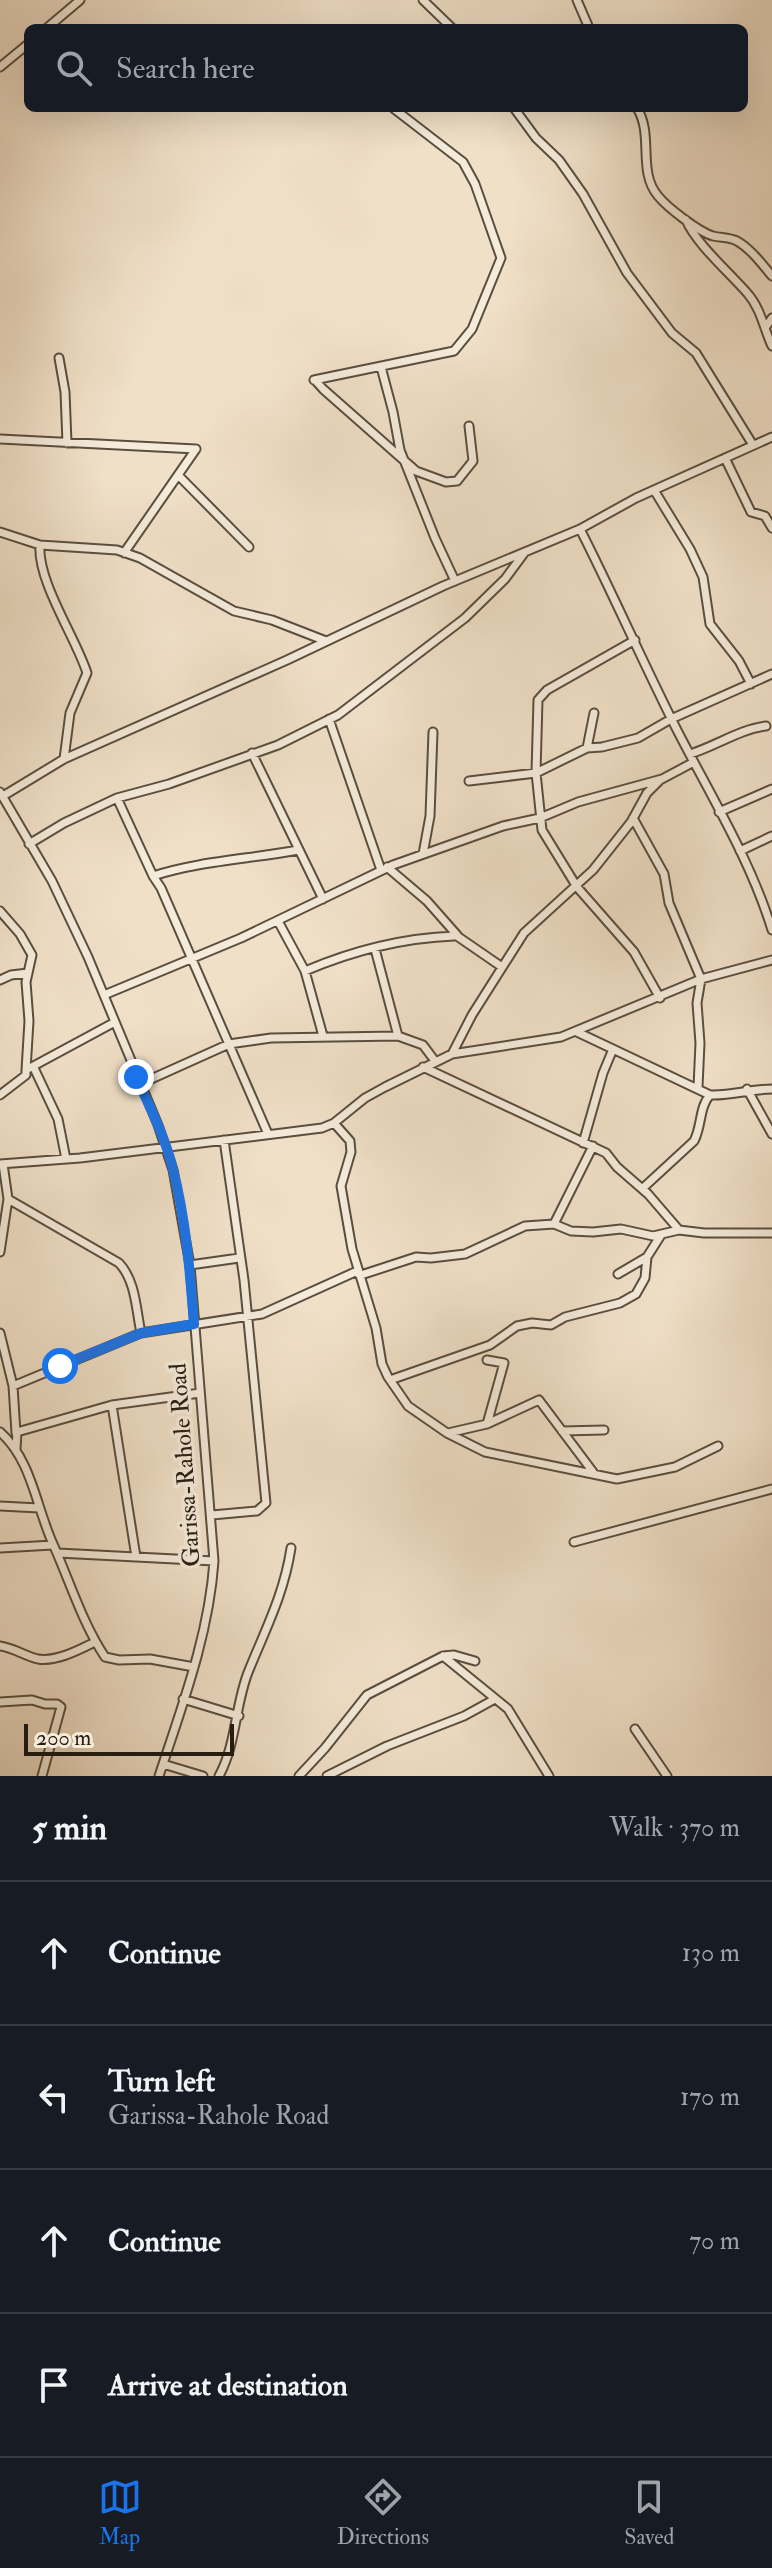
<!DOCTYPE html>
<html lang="en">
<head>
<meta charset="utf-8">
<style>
  body { margin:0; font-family:"IM FELL Double Pica",serif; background:#20242c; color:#f1f3f6 }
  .scale { position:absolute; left:24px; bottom:20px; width:210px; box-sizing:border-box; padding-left:8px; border:4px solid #281d11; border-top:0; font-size:22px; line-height:28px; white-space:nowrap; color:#281d11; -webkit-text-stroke:6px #f5ebdb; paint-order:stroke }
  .stop { position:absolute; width:24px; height:24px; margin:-18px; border:6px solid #1a73e8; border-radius:50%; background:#fff }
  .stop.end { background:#1a73e8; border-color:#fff; box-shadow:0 2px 8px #0008 }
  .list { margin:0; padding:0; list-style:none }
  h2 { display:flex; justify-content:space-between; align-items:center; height:104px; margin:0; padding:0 32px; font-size:34px }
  h2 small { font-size:26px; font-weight:400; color:#9ea1a6 }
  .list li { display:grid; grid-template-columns:52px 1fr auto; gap:24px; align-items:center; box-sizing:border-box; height:144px; padding:0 32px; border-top:2px solid #363941 }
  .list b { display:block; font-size:30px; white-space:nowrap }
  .list p { margin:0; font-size:26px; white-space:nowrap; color:#9ea1a6 }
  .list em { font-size:26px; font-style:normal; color:#9ea1a6 }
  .icon { flex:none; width:44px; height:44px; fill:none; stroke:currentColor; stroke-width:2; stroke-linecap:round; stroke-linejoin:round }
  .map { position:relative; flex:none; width:772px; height:1776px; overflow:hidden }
  .search { position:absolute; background:#171b24; box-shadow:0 8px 32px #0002; left:24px; right:24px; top:24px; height:88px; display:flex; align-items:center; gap:20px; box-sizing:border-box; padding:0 28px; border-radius:12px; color:#9ea1a6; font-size:30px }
  .sheet { height:680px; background:#171b24 }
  nav { display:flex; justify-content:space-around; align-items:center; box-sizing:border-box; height:112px; border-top:2px solid #363941; background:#171b24; font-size:22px; color:#9ea1a6 }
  nav a { display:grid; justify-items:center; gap:4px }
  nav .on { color:#1a73e8 }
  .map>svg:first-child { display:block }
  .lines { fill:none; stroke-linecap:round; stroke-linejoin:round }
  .minor-casing { stroke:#5a4e3f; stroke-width:11 }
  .minor { stroke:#f5ebdb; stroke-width:7 }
  .route { stroke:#1a73e8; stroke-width:10 }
  .labels { text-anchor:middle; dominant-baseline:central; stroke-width:7; stroke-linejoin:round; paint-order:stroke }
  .street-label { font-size:24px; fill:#281d11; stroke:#f5ebdb }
</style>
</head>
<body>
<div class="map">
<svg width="772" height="1776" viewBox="0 0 772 1776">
  <rect width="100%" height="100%" fill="#f0e0c8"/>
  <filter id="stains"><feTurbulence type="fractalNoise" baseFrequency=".0025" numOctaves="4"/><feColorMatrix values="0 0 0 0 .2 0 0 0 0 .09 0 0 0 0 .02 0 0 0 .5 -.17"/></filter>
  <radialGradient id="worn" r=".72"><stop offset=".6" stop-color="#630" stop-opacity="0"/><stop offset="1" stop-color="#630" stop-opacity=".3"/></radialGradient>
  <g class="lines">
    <g class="minor-casing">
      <path id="minor" d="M423 0 452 28
        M577 0 589 28
        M47 28 80 0
        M0 67 28 44
        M514 108 536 138 559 160 583 194 627 273 672 333 696 353 753 445
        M637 108C654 135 637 171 658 196 668 208 699 232 713 236 722 238 729 237 737 241 751 249 762 264 772 276
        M686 220C696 244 731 274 748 294 761 309 764 329 772 346
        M765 328 772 318
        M59 358 65 392 67 443
        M381 367 393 412 400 450 435 538 455 581
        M314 380 454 351 472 329 501 258 475 184 463 162 393 108
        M315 380 323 389 416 471 446 482 457 481 473 461 469 426
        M0 439 196 449
        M725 458 751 512 765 516 772 528
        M179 476 249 547
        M654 490 690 549 703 577 710 624 739 661 751 684
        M580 529C614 596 644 665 678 732 711 796 751 861 772 930
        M0 532 40 545 117 550 140 558 234 611 272 620 326 641
        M40 545C37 581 76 638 87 673L70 713 64 759
        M124 553 196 449
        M635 640 547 690 538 700 536 773 542 830 577 887 634 952 660 998
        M329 719 381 870
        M587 748 594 713
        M252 753 323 899
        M690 754C716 746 740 729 766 726
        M469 781 536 773 587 748 602 747 638 738 671 719 772 674
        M0 792 52 881 88 957 158 1125 173 1170 190 1265 214 1561C209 1635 182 1706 159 1776
        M3 796 64 759 287 660 443 586 580 529 636 498 772 437
        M117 798 153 876 161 888 268 1134
        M719 812 772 789
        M633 818 664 874 669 903 701 979 697 1003 700 1043 698 1087
        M29 844 64 823 117 798 169 784 278 745 338 715 465 618 505 579 525 552
        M740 851 772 836
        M423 854 430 816 433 732
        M387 867 427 901 457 935
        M153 876C199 861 250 859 298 850
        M0 911 20 934 32 955 26 982 29 1021 26 1070
        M278 921 305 971 323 1036
        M375 949 398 1036
        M305 971C352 951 403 938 454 936H457L502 967
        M0 980 11 975 28 973
        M104 995 241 938 393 865 503 826 540 818 578 802 662 779 694 762
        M577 1032 710 1095C731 1096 751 1089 772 1089
        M452 1054 472 1015 524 933 593 870 631 822 647 793 659 781
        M423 1067 606 1153 617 1167 648 1194 679 1230 704 1233H772
        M34 1068 58 1119 66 1159
        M140 1084 229 1044 271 1038 398 1036 423 1045 435 1061
        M747 1089 772 1134
        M0 1095 26 1075V1070L115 1022
        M334 1123 350 1141 351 1152 341 1186 352 1249 376 1328 382 1364 388 1377 408 1406 447 1433 485 1452 617 1479 675 1467 718 1446
        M583 1143 603 1073 613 1049
        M593 1146 554 1224 571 1231 593 1232 621 1229 653 1236 679 1230
        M0 1164 80 1158 322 1128 334 1123 365 1098 385 1087 452 1054 561 1037 701 979 772 960
        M643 1188 694 1141C702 1126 699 1107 710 1095
        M8 1199 119 1263C136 1281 136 1310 141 1333
        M0 1252 8 1199 3 1164
        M190 1265 239 1258
        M618 1274 647 1257 661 1235
        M0 1333 13 1386 16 1433
        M487 1360 504 1363 487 1424
        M390 1380 490 1345 517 1326 532 1323 551 1325 565 1317 620 1303 636 1294 645 1278 647 1257
        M13 1386 141 1333 262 1314 355 1272 361 1275 416 1257 431 1258 465 1254 525 1226 554 1224
        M112 1405 200 1393
        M562 1431 604 1430
        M0 1432C32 1460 36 1507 53 1544 70 1582 82 1622 105 1657L119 1660 150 1659 194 1667
        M448 1433 487 1424 539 1400 593 1472
        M16 1449 17 1432 112 1405 136 1557
        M0 1506 39 1508
        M212 1515 257 1511 266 1503 244 1280 224 1140
        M574 1542 772 1489
        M0 1548 53 1545
        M58 1553 214 1561
        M0 1646C14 1648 25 1656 38 1659 56 1662 79 1650 95 1642
        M443 1656 508 1709 549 1776
        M183 1699 239 1716
        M0 1702 32 1700 45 1704H57L61 1707 42 1776
        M635 1729 667 1776
        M163 1764 203 1776
        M219 1776C237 1743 235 1703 249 1670 266 1628 284 1594 291 1548
        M299 1776 325 1748 367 1695 443 1656 454 1655 475 1661
        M327 1776 387 1746 464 1716 495 1699"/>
    </g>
    <use href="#minor" class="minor"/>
  </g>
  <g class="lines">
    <path class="route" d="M60 1366 141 1333 194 1324C190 1272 186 1220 173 1169 165 1137 150 1107 136 1077"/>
  </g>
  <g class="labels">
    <g class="street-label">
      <text transform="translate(185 1465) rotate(-94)">Garissa-Rahole Road</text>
    </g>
  </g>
  <rect width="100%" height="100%" filter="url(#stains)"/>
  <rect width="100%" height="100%" fill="url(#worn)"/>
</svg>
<div class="scale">200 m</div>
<div class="stop" style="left:60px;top:1366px"></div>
<div class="stop end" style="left:136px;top:1077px"></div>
<div class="search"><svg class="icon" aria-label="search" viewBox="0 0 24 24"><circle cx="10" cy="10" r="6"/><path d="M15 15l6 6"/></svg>Search here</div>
</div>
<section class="sheet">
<h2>5 min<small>Walk · 370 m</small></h2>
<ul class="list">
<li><svg class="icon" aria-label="ahead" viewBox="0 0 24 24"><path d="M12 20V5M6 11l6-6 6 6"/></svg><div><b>Continue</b></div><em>130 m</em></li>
<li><svg class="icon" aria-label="left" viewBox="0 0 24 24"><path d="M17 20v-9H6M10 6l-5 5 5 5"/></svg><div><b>Turn left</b><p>Garissa-Rahole Road</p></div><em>170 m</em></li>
<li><svg class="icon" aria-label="ahead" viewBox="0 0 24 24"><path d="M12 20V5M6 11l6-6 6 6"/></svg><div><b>Continue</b></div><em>70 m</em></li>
<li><svg class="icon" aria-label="arrive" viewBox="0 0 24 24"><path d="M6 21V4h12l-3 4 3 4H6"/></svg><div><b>Arrive at destination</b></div></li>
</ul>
</section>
<nav>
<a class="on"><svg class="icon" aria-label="map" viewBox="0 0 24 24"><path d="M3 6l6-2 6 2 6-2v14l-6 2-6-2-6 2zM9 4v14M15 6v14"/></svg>Map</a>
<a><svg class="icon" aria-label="directions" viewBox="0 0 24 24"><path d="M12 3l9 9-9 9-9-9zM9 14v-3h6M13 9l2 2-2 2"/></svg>Directions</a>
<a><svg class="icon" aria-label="saved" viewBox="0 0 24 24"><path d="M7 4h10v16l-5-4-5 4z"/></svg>Saved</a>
</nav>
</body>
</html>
